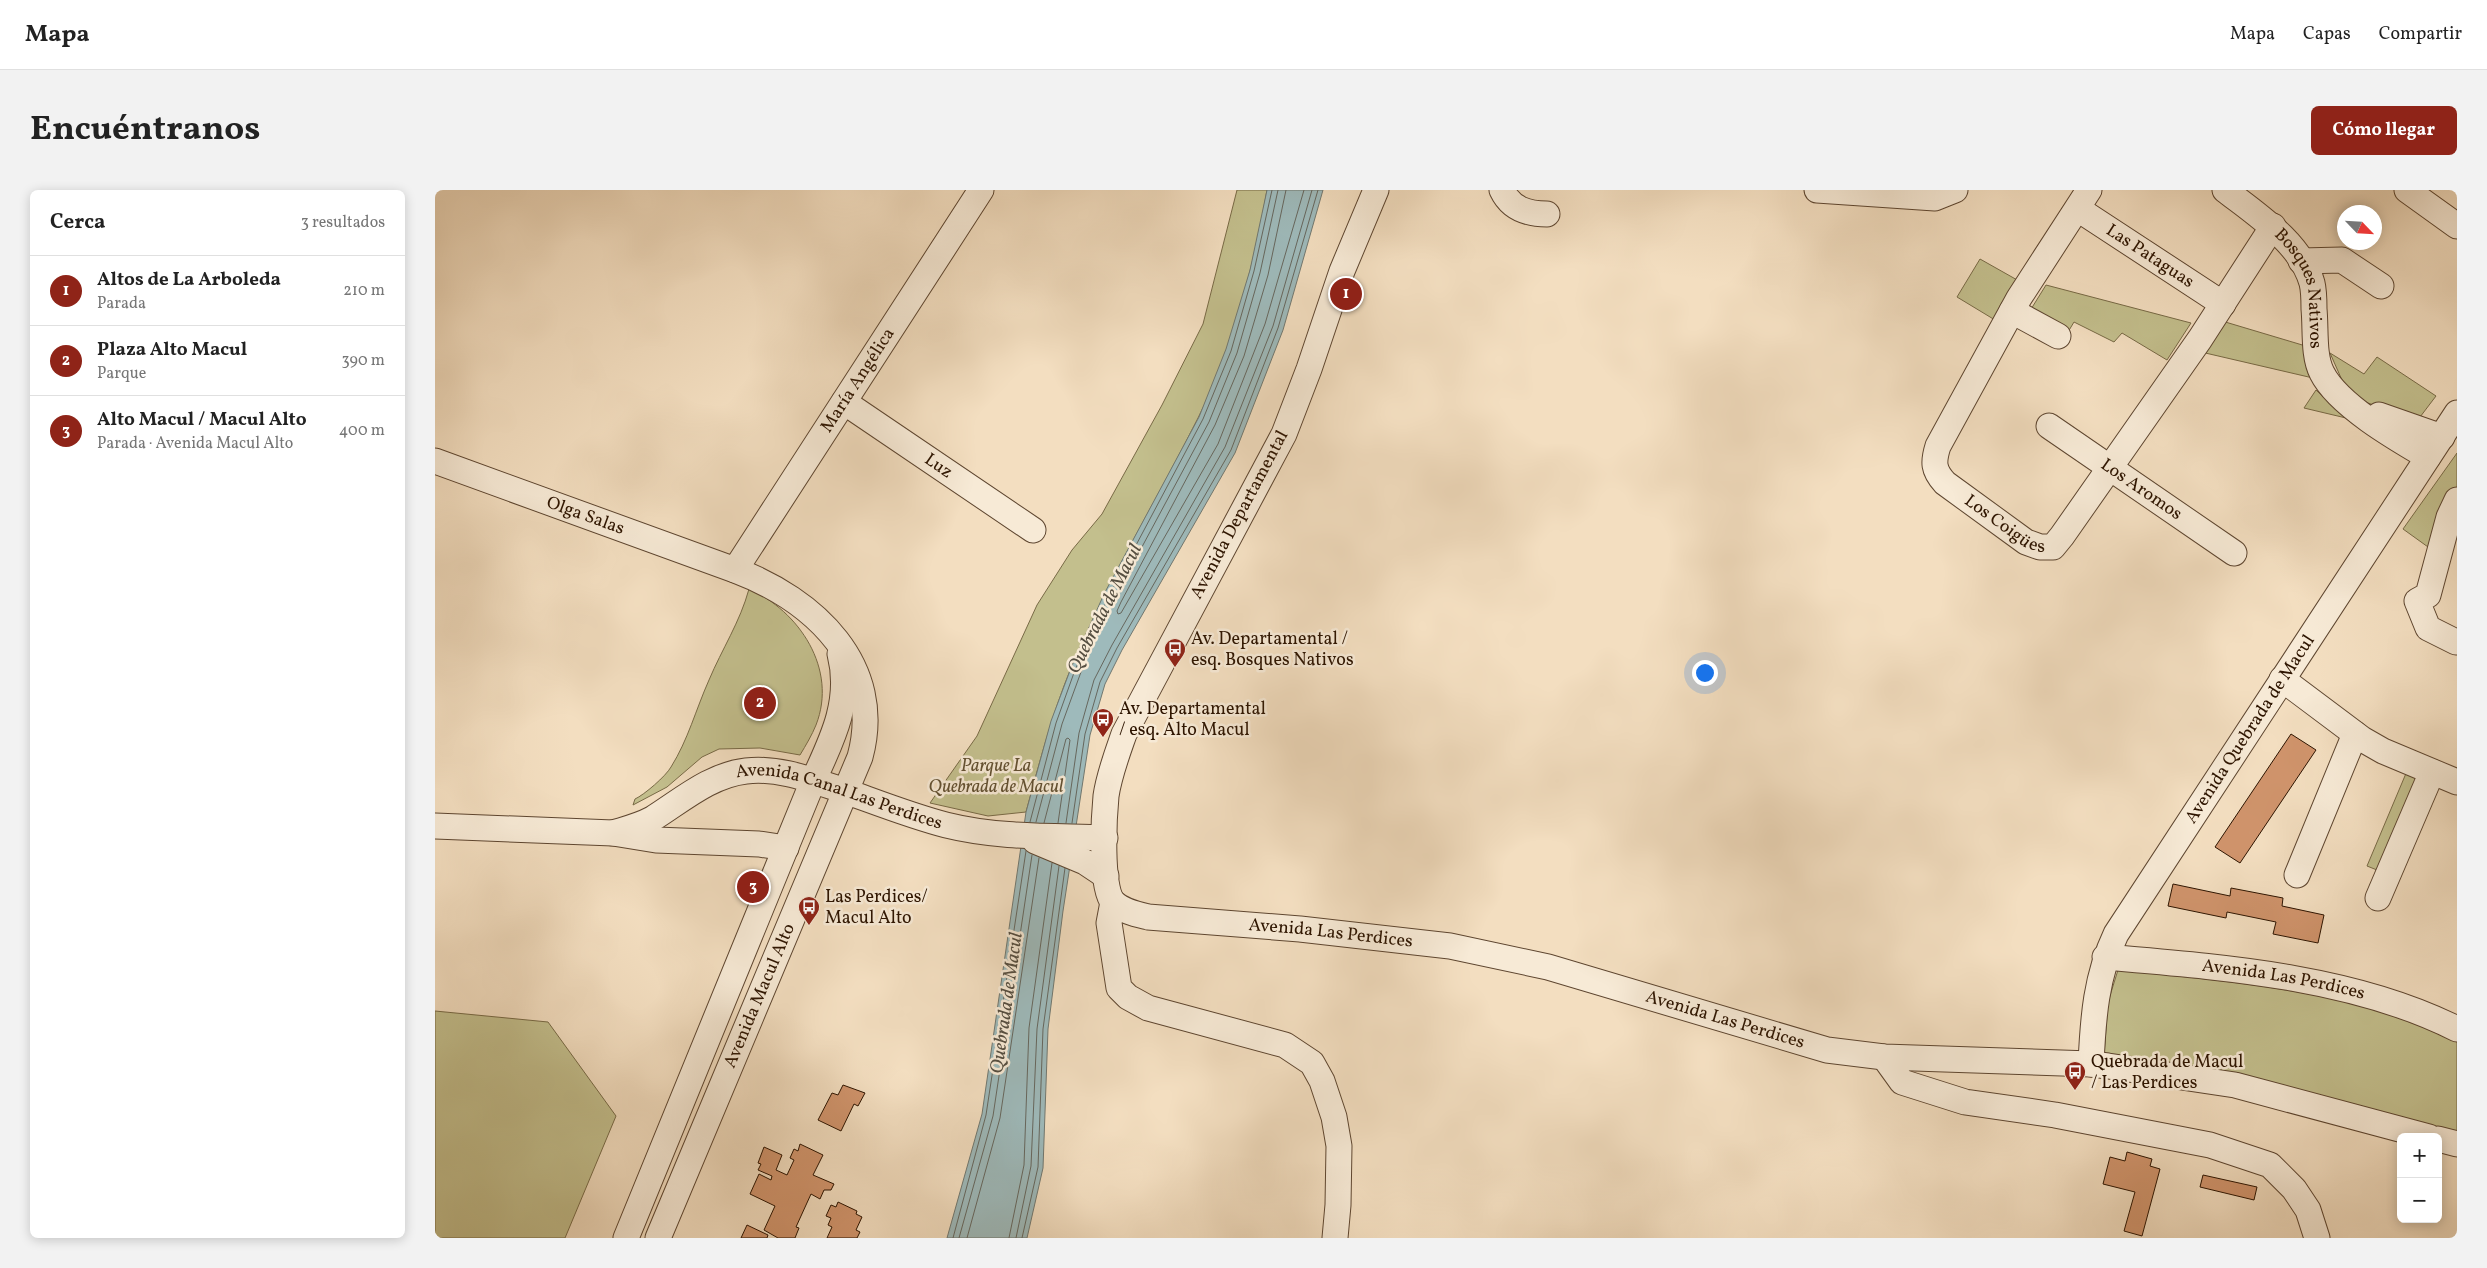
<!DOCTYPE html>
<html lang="es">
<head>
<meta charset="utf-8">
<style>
  body { margin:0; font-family:Vollkorn,serif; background:#f2f2f2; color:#222 }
  .controls { position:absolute; right:15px; bottom:15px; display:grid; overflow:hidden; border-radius:8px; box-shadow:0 2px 12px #0003 }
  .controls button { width:45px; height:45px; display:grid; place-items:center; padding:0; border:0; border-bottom:1px solid #e0e0e0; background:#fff; color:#222; font:25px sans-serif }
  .compass { position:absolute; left:1902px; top:15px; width:45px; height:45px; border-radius:50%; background:#fff; box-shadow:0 2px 12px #0003; rotate:115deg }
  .you { position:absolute; left:1269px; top:482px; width:18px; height:18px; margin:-12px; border:4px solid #fff; border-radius:50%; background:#1a73e8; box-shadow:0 0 0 8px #1a73e833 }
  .badge { display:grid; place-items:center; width:32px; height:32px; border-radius:50%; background:#8f2418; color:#fff; font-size:16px; font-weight:700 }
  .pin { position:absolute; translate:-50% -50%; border:2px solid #fff; box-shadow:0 1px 5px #0006 }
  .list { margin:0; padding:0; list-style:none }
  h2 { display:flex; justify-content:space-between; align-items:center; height:65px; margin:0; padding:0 20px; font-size:21px }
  h2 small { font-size:16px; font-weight:400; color:#767676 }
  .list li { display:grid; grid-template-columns:32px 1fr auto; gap:15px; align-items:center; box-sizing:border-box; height:70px; padding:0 20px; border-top:1px solid #e0e0e0 }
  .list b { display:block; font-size:19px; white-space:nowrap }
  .list p { margin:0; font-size:16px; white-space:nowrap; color:#767676 }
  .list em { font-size:16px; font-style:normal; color:#767676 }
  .map { position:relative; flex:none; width:2022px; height:1048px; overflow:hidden; border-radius:8px }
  header { display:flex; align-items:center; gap:30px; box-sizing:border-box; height:70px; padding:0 25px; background:#fff; border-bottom:1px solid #e0e0e0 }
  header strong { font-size:24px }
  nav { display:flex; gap:28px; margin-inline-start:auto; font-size:18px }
  .intro { display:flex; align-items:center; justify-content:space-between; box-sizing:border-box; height:120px; padding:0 30px }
  h1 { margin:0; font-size:35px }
  .button { padding:12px 22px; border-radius:8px; background:#8f2418; color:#fff; font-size:18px; font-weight:700 }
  main { display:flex; gap:30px; padding:0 30px }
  aside { flex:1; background:#fff; border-radius:8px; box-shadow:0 2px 12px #0003 }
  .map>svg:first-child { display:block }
  .green { fill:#c3bf8d; stroke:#786a46 }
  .water { fill:#9ebabb; stroke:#717870 }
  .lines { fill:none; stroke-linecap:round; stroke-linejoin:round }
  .shore { stroke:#66675e; stroke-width:1 }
  .building { fill:#d0946c; stroke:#2d1400 }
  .minor-casing { stroke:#5e4630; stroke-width:27 }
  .minor { stroke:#f7ead6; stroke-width:25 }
  .labels { text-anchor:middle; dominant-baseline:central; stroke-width:5; stroke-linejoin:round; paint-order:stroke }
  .street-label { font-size:18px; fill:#2d1400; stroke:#f7ead6 }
  .poi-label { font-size:18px; fill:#2d1400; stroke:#f7ead6; text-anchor:start }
  .park-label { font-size:18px; font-style:italic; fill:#625031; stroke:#f7ead6 }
  .water-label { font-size:19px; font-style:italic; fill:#554e41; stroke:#f7ead6 }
</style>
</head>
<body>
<header>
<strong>Mapa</strong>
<nav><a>Mapa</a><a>Capas</a><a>Compartir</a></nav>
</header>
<div class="intro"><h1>Encuéntranos</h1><a class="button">Cómo llegar</a></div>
<main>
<aside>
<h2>Cerca<small>3 resultados</small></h2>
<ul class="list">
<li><span class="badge">1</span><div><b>Altos de La Arboleda</b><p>Parada</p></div><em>210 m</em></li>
<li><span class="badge">2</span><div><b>Plaza Alto Macul</b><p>Parque</p></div><em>390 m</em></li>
<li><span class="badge">3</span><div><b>Alto Macul / Macul Alto</b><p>Parada · Avenida Macul Alto</p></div><em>400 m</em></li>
</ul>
</aside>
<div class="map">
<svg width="2022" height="1048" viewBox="0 0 2022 1048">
  <rect width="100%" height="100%" fill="#f3dec0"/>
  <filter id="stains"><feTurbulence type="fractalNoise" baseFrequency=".004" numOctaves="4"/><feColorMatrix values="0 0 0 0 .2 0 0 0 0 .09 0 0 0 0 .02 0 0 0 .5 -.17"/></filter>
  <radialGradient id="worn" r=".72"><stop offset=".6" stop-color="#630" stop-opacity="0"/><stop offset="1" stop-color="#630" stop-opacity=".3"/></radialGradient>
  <path class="green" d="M802 0H832C819 75 797 160 763 228 721 312 672 391 636 478 617 524 604 574 591 622L553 626 495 613 542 546 602 415 637 360 667 324 727 215 768 134Z
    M1545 69 1584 91 1560 130 1522 107Z
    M1611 95 1756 133 1732 170 1687 143 1679 152 1639 132 1633 142 1593 124Z
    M1787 131 1874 157 1878 188 1766 162Z
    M1895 163 1929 184 1942 167 2001 206 1982 231 1914 206Z
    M1881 200 1911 228 1869 218Z
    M2022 263V300L2000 362 1968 339Z
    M314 399C364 421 403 479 381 535 377 545 371 555 365 565L325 558 284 559 267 567 232 597 198 615 200 609C209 605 231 586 236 577 253 550 261 519 274 490 287 459 305 432 314 399Z
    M1972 581 1983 585 1947 682 1932 676Z
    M1683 780C1763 788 1843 795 1921 814 1956 822 1989 837 2022 850V947L1669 866 1673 812Z
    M0 821 113 832 181 926 130 1048H0Z"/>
  <path class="water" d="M832 0H888L848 140 800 263 687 460 670 494 655 545 628 721 613 839 608 978 592 1048H512L547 924 591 622 616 531 636 478 669 404 764 227 791 159 815 80Z"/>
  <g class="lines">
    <path class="shore" d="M851 0 833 85 809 166 780 235 686 412 682 421 683 424 686 423 783 254 830 134 869 0
      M595 632 621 533 640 480 674 406 768 229 796 161 819 81 837 0
      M601 632 627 534 646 482 679 409 774 232 802 163 825 83 843 0
      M609 633 631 549 633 548 635 550 623 633
      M631 633 644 543 659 490 677 455 790 257 838 136 877 0
      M637 633 650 544 665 492 682 458 796 260 843 138 883 0
      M518 1048 551 925 591 661
      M524 1048 558 926 597 665
      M532 1048 565 928 604 668
      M574 1048 589 975 594 838 617 673
      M581 1048 596 976 602 839 624 676
      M587 1048 603 977 608 839 630 678"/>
  </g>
  <path class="building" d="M1856 544 1881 560 1805 673 1780 657Z
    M1738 694 1795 706 1796 698 1848 708 1847 716 1889 725 1883 753 1838 744 1841 732 1792 722 1791 728 1733 716Z
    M408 895 430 903 423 916 419 914 406 941 383 930 397 903 403 905Z
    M365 954 388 965 378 985 399 994 396 1000H389L385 1009 376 1004 361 1037 364 1038 360 1048H343L329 1040 340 1016 315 1004 324 984 336 990 337 986 323 980 326 974 323 973 329 957 347 965 341 980 352 985 359 970 355 968 359 959 363 961Z
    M1692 962 1717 969 1715 976 1725 979 1707 1046 1689 1041 1700 1002 1668 994 1675 967 1690 971Z
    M1768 985 1822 997 1819 1010 1765 997Z
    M403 1012 422 1021 421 1024 427 1027 421 1040 425 1042 422 1048H392L397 1037 393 1035 396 1028 391 1026 396 1015 401 1017Z
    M312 1035 333 1045 332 1048H306Z"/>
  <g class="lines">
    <g class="minor-casing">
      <g id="minor">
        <path id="s1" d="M941 0 907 81 874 179 849 244 689 544C682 564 674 585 671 606 669 627 665 697 678 712 687 721 701 724 713 727L865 739 1015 756 1113 777 1392 860 1449 867 1656 874 1673 876 1800 895 1994 947"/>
        <path d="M1067 0C1076 19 1092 24 1112 24"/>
        <path d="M1382 0 1500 8 1520 0"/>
        <path id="s2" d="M1654 0 1584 108 1503 256C1498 272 1498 280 1510 293L1591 352 1605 357H1618L1627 346 1765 149 1838 36"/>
        <path id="s3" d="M1790 0C1821 24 1866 53 1877 93 1879 101 1879 111 1879 119 1881 139 1878 166 1887 183 1903 215 1962 249 1993 267"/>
        <path d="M1972 0 2022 36"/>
        <path id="s4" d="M1643 19 1788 114"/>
        <path d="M1866 71 1907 70 1946 96"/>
        <path d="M1577 121 1623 146"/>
        <path id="s5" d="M409 212 598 340"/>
        <path d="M1944 225 2007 247"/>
        <path id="s6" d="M1614 236 1799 363"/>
        <path id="s7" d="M0 271 300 380C379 410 450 475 425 567L223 1048"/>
        <path id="s8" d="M300 380 546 0"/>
        <path d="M2021 452 1993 438 1982 411 1993 405 2014 327 2022 310"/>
        <path d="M1847 489 1927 549 1948 561 2022 592"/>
        <path d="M0 636 178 643 221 650 324 654 351 658"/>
        <path id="s9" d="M178 643C191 639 204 636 217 629 246 611 275 585 311 581 344 577 376 590 407 600 441 612 476 626 511 635 563 648 617 646 670 648"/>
        <path d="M600 651 650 672 671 686"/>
        <path d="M1862 685 1920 544"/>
        <path d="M1943 708 1997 582"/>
        <path d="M678 712 674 733 684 798 693 807 713 818 850 855 877 873 887 891 899 927 904 956 903 1015 900 1048"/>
        <path id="s10" d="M1670 767C1785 777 1917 786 2022 839"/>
        <path d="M1449 867 1467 892 1530 912 1620 925 1775 955 1835 975 1859 999 1873 1020 1882 1048"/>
        <path id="s11" d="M1656 874C1658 828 1661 786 1681 744L2022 223"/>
        <path d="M2003 949 2022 954"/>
        <path d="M191 1048 378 591C397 550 417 511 405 464"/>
      </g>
    </g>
    <use href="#minor" class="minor"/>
  </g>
  <defs>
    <g id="bus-pin" transform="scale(1.125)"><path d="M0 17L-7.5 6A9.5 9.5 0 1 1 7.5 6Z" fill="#8f2418" stroke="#f7ead6"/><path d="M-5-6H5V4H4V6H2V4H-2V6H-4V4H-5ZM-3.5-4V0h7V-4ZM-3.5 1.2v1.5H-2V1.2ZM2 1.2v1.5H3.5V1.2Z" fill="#fff"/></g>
  </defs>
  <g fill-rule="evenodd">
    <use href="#bus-pin" x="740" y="459"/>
    <use href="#bus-pin" x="668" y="529"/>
    <use href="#bus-pin" x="374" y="717"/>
    <use href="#bus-pin" x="1640" y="882"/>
  </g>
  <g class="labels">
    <g class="street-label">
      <text stroke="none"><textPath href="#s4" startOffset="86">Las Pataguas</textPath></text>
      <text stroke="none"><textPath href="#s3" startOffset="131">Bosques Nativos</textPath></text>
      <text stroke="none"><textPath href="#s8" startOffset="226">María Angélica</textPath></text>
      <text stroke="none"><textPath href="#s5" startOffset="114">Luz</textPath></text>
      <text stroke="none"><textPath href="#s6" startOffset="112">Los Aromos</textPath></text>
      <text transform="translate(805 325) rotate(-62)">Avenida Departamental</text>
      <text stroke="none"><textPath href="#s7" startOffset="160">Olga Salas</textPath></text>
      <text stroke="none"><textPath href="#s2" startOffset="411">Los Coigües</textPath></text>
      <text stroke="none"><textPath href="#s11" startOffset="378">Avenida Quebrada de Macul</textPath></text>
      <text stroke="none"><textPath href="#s9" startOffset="245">Avenida Canal Las Perdices</textPath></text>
      <text stroke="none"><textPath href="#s1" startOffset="995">Avenida Las Perdices</textPath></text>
      <text stroke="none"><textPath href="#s10" startOffset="180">Avenida Las Perdices</textPath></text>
      <text transform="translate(325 806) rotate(-67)">Avenida Macul Alto</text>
      <text stroke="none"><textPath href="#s1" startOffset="1400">Avenida Las Perdices</textPath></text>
    </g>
    <g class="poi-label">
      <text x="756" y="449">Av. Departamental /<tspan x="756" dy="21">esq. Bosques Nativos</tspan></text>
      <text x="684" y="519">Av. Departamental<tspan x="684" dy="21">/ esq. Alto Macul</tspan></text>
      <text x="390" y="707">Las Perdices/<tspan x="390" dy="21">Macul Alto</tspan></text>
      <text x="1656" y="872">Quebrada de Macul<tspan x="1656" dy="21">/ Las Perdices</tspan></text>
    </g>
    <g class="park-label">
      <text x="561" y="576">Parque La<tspan x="561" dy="21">Quebrada de Macul</tspan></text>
    </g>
    <g class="water-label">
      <text transform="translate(670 419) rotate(-63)">Quebrada de Macul</text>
      <text transform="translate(572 813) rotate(-82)">Quebrada de Macul</text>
    </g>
  </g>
  <rect width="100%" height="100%" filter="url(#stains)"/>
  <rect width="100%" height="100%" fill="url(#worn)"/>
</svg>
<div class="controls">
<button>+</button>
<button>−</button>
</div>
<svg class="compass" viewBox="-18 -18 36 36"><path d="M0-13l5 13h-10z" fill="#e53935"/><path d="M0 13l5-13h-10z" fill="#767676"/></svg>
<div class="you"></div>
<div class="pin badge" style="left:911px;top:104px">1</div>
<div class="pin badge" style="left:325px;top:513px">2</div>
<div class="pin badge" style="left:318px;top:697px">3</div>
</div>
</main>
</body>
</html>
